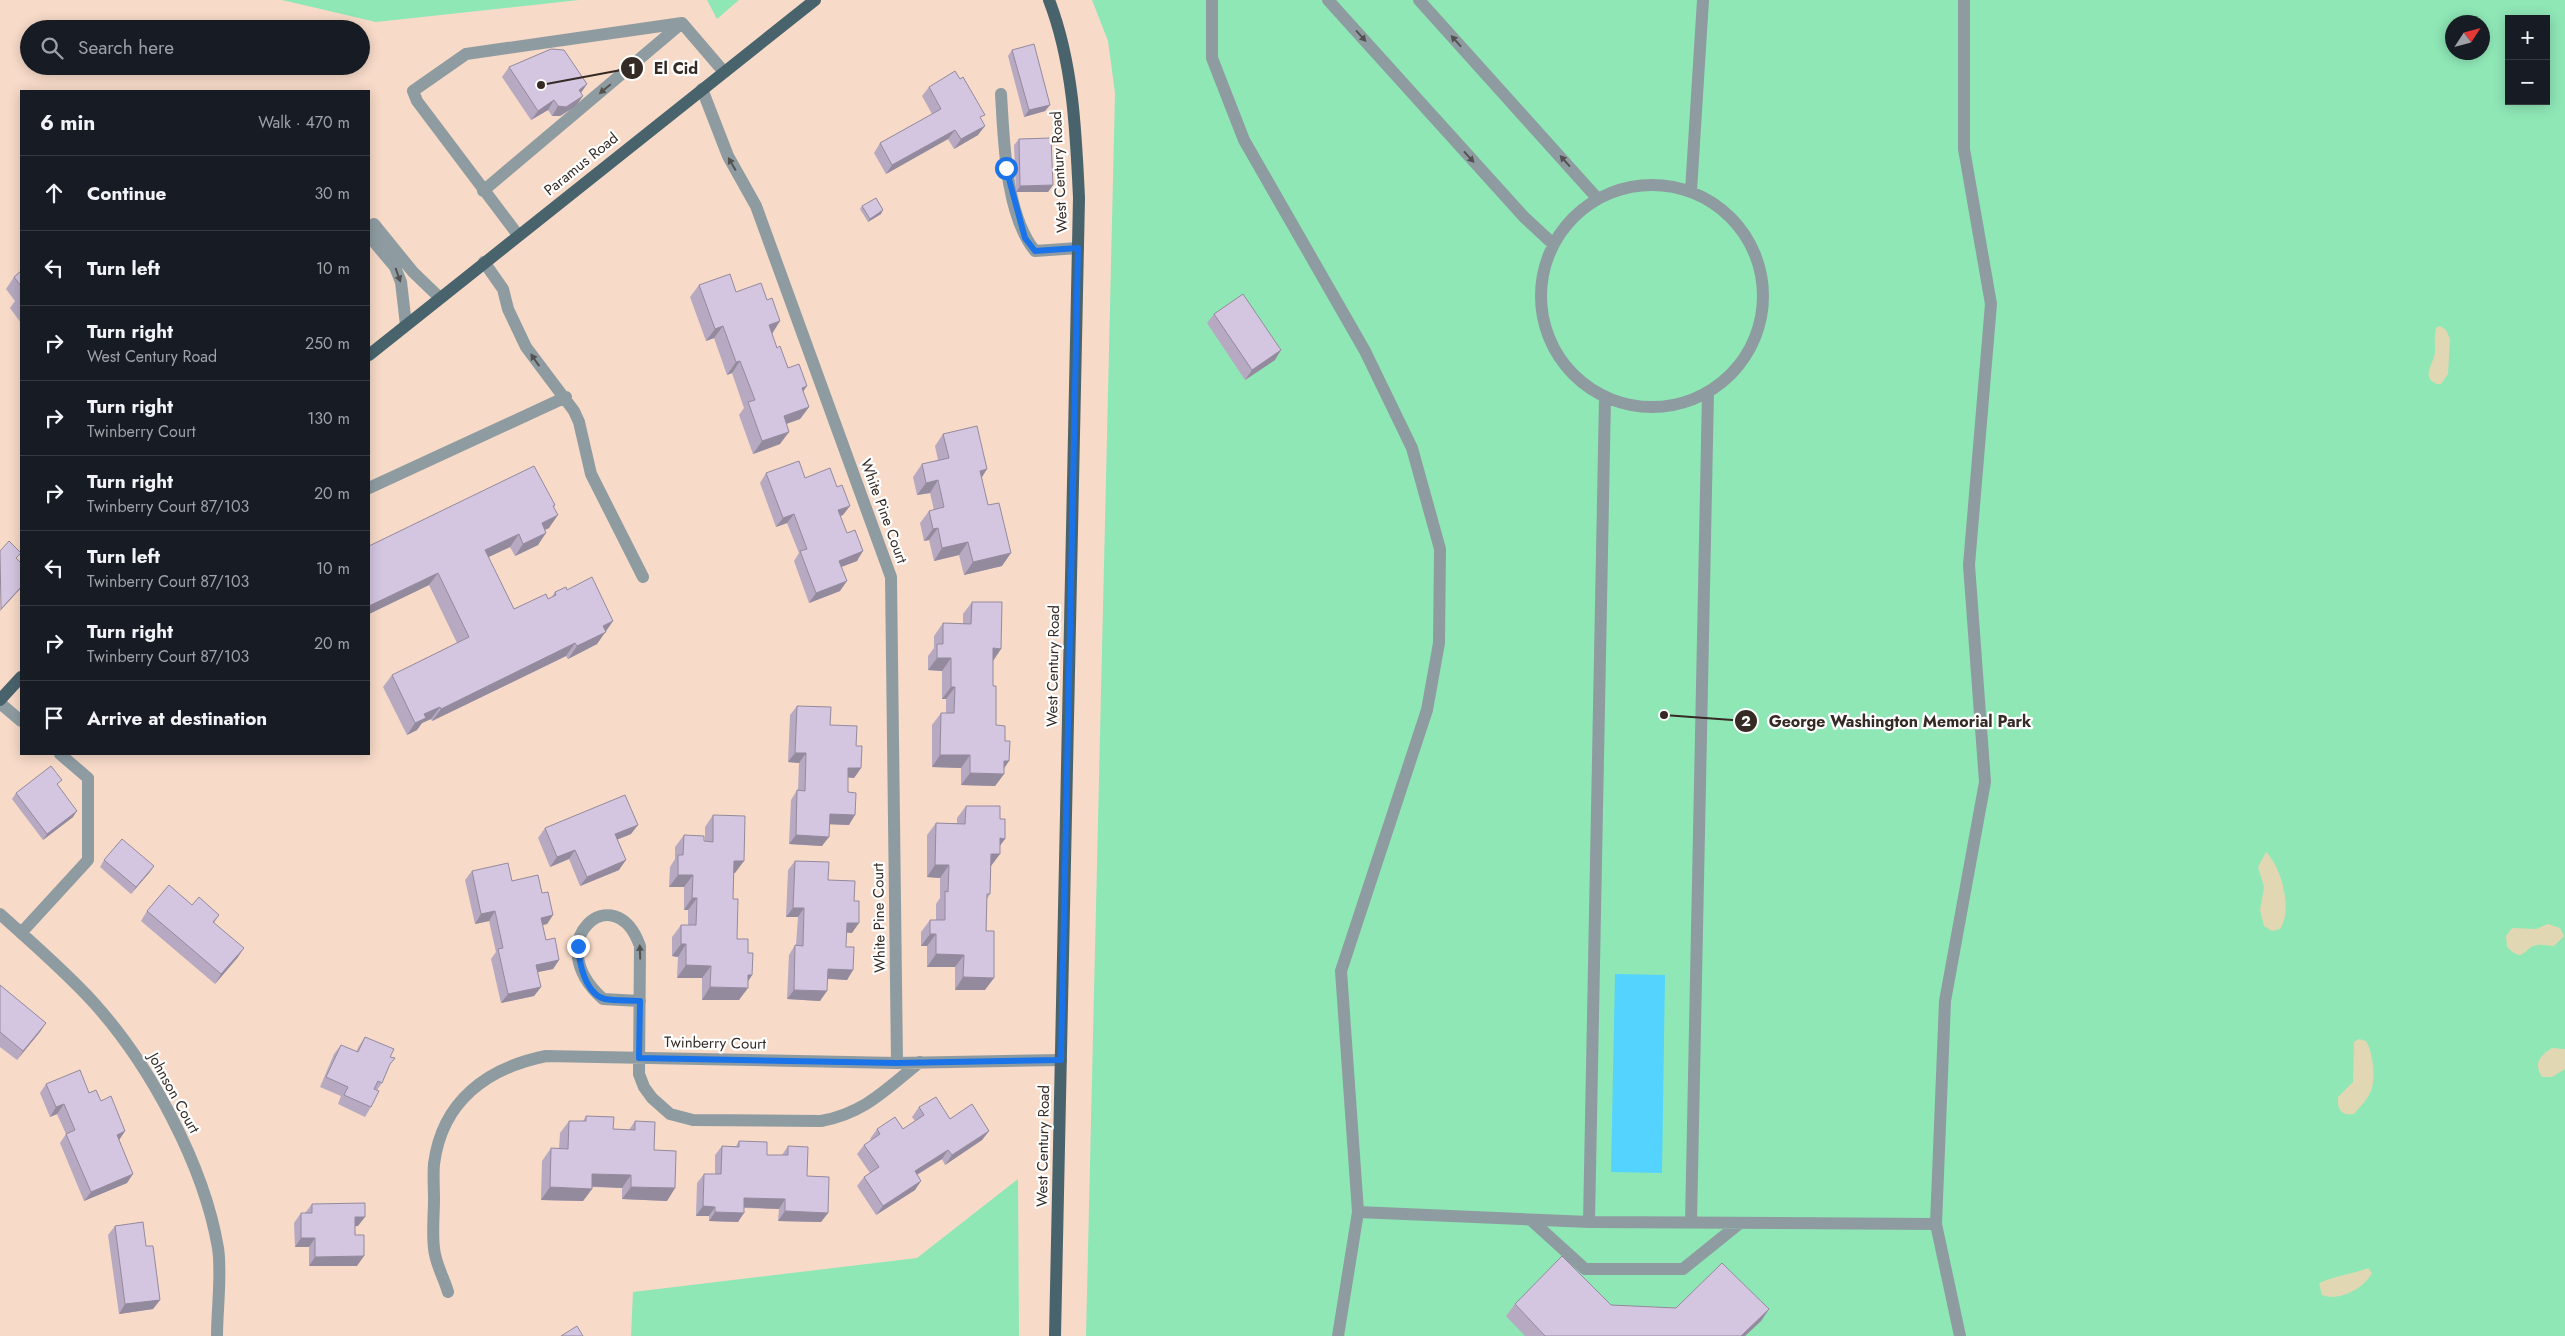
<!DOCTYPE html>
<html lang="en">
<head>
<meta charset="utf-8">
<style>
  body { margin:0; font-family:Jost,sans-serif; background:#242831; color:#f1f3f6 }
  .controls { position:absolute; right:15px; top:15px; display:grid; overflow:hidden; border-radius:0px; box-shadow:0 2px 12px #0003 }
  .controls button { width:45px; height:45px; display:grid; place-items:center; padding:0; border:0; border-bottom:1px solid #363941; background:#171b24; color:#f1f3f6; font:25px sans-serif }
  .compass { position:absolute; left:2445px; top:15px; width:45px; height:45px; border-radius:50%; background:#171b24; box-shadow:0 2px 12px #0003; rotate:54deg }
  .stop { position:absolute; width:15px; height:15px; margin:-11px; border:4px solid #1a73e8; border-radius:50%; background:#fff }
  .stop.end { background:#1a73e8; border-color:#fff; box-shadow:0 1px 5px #0008 }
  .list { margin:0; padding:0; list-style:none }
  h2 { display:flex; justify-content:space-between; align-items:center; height:65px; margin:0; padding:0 20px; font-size:21px }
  h2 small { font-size:16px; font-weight:400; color:#9ea1a6 }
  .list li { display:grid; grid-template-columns:32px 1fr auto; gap:15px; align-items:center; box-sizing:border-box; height:75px; padding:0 20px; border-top:1px solid #363941 }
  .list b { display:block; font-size:19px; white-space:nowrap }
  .list p { margin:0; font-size:16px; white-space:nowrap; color:#9ea1a6 }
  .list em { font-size:16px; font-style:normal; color:#9ea1a6 }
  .icon { flex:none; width:28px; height:28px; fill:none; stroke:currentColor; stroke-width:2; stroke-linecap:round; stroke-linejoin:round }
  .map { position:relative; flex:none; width:2565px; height:1336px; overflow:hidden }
  .search { position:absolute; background:#171b24; box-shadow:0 2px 12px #0003; left:20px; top:20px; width:350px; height:55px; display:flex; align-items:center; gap:12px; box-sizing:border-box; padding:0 18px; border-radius:28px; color:#9ea1a6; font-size:19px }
  .panel { position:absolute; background:#171b24; box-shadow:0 2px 12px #0003; left:20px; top:90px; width:350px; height:665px; border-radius:0px }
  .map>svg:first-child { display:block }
  .green { fill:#8fe7b6; fill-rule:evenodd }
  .sand { fill:#e1d7b2 }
  .water { fill:#53d3fe }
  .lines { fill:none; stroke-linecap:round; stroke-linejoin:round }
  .minor { stroke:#8e9ca1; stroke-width:12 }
  .major { stroke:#49636c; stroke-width:12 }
  .wall { fill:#b6a9c1 }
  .shaded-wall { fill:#948a9d }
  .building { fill:#d4c5e0; stroke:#948a9d }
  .oneway { fill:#545250 }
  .route { stroke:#1a73e8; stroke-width:6 }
  .labels { text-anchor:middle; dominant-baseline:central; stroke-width:4.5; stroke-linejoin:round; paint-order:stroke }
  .street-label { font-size:15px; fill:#352a24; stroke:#fff }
  .leader { fill:none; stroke:#352a24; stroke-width:2 }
  .callout-dot { fill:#352a24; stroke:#fff; stroke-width:2 }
  .mark-label { font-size:15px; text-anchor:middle; font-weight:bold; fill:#fff }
  .callout-label { font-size:16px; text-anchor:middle; font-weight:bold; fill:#352a24; stroke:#fff; stroke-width:4.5; stroke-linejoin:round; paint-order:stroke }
</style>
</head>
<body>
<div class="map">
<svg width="2565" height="1336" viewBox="0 0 2565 1336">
  <rect width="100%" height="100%" fill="#f7dac8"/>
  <path class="green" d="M282 0H579L376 22Z
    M707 0H739L717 19Z
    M1092 0H2565V1336H1086L1115 93 1108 41ZM2509 19H2546V101H2509ZM2452 22H2482V52H2452Z
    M1018 1179 1019 1336H631L633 1292 917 1258Z"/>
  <path class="sand" d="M2440 326 2446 330 2450 339 2448 374 2441 384H2437C2420 377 2434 364 2435 352 2435 344 2434 336 2436 328Z
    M2266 852C2282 868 2293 910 2280 929L2272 931 2264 926 2260 910 2264 887 2258 867Z
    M2548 924 2560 928 2564 936 2554 946C2549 946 2543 944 2538 945 2522 947 2525 965 2507 947L2506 936 2512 928 2536 929Z
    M2359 1039 2366 1041C2373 1052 2376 1078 2371 1091 2367 1100 2360 1107 2354 1114 2341 1116 2337 1110 2338 1097L2353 1082 2354 1042Z
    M2552 1048 2565 1049V1069L2552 1077H2542C2533 1064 2540 1055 2552 1048Z
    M2368 1268 2372 1273C2364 1288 2340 1302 2322 1295L2319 1284C2325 1278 2357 1273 2368 1268Z"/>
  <path class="water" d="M1615 974 1665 975 1662 1173 1611 1172Z"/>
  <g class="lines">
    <path class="minor" d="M1212 0V58L1244 140 1365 351 1412 448 1440 549 1439 643 1427 710 1341 971 1358 1212 1338 1336
      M1328 0 1524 217 1552 243
      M1419 0 1597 198
      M682 23 724 72
      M702 89 728 156 756 206 891 577 897 1063
      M1001 94C1004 140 1005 214 1035 251L1078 248
      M1541 296a111 111 0 1 1 222 0a111 111 0 1 1-222 0Z
      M483 191 682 23
      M1691 191 1703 0
      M369 228 374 224 413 272 440 298
      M518 235 417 101 413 91 466 54 682 23
      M369 236 395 267 401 282 406 325
      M484 262 503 289 508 309 526 347 574 411 579 422 591 474 643 577
      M369 488 566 397
      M0 703 21 721
      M0 914C32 943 65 971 94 1003 150 1065 204 1165 218 1248 222 1273 217 1310 217 1336
      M21 933 88 860V778L60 754
      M640 1001 603 999C538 941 615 875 640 946L639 1074 644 1087 652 1098 670 1114 693 1120 821 1121C865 1113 886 1089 920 1062
      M1358 1212 1589 1222 1936 1224
      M1531 1220 1585 1269H1683L1740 1223
      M1589 1222 1605 398
      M1691 1223 1708 393
      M448 1292C444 1278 435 1263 434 1248 432 1232 434 1215 434 1199 434 1187 433 1176 434 1164 442 1101 487 1068 546 1056L897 1063 1061 1060
      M1960 1336 1936 1224 1945 1001 1985 782 1969 565 1991 304 1964 149V0"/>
    <path class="major" d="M1049 0C1073 62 1076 132 1079 198L1055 1336
      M369 355 815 0
      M0 700 21 677"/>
  </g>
  <path class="wall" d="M1012 50 1050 105 1045 111 1024 117 1008 56Z
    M509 67 587 84 581 93 576 106 560 116H552L548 110 531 120 502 77Z
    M929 87 981 119 978 135 954 149 948 139 886 174 874 153 880 143 932 114 922 96Z
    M1019 139 1053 185 1048 192H1016L1014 145Z
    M862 206 881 214 868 222 860 209Z
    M21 271V323L10 308 15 301 6 289 14 277Z
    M699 285 736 292 772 334 777 348 803 392 809 407 800 419 786 424 780 444 753 454 739 415 744 408 732 373 727 375 714 338 706 341 690 297Z
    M1214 314 1275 360 1245 380 1207 323Z
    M943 434 981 478 1002 566 964 575 959 555 934 561 929 540 924 541 920 523 929 511 934 510 930 493 917 495 913 477 922 464 938 460 935 446Z
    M766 473 805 478 843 515 840 516 857 561 841 567 840 591 809 603 794 561 799 553 787 523 776 527 760 483Z
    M555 505 554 507 549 528 545 530 538 545 515 556 510 547 488 557 514 609 548 599 551 598 555 592 567 590 613 621 597 644 568 659 566 656 432 721 431 719 422 723 417 730 407 735 383 687 392 675 457 643 429 585 369 614V546Z
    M972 602 1001 649 993 660V686L996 725 1004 768V774L995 786 961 785V768L932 767V725L941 713H946V699H942V671L928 670V656L934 648V636L943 623 963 624V614Z
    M797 706 830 725 856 746 861 768 854 778 848 777V792L849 825 829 824 822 846 789 844 791 800 797 790H798L799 763 788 762 790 715Z
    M16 793 73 817 43 840 12 799Z
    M966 806 1000 819 1005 839 1000 845 991 866 990 894 987 899 985 990H955V967H927V946H921V932L930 920H936V904L940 898V878L927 877V835L936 823H957V818Z
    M713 815 735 873H734L733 899 737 939 748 953 752 975 748 981 739 1000H702V978H677L678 957 672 956V937L681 925H688V910H684V887H669L670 867 675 859V847L684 835 705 841V827Z
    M545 828 631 834 617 840 619 870 580 886 569 859 550 867 538 838Z
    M104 860 154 866 131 894 100 867Z
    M795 861 828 880 852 933 846 932V947L853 970 847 980 827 979 820 1001 787 999 789 955 795 945H796L798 917H786L788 870Z
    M472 871 512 881 542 893 553 915 547 924 542 925 546 940 559 960 553 969 537 972 541 987 534 996 501 1003 491 959 496 952 489 921 475 924 465 880Z
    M192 905 219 915 214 923 238 957 215 984 141 921 147 911Z
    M0 985 46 1023 17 1060 0 1047Z
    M365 1037 390 1057 395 1058 389 1066 382 1083 377 1090 371 1107 365 1117 338 1104 341 1096 320 1087 334 1054 341 1045 356 1052 359 1046Z
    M46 1084 89 1093 101 1101 125 1131 119 1140 127 1183 84 1201 60 1143 66 1134 57 1114 50 1117 40 1093Z
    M919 1107 950 1119 989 1131 982 1140 945 1165 942 1159 917 1175 915 1190 876 1215 857 1186 864 1177 870 1173 857 1154 864 1145 871 1140 870 1139 877 1129H903L915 1121 912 1117Z
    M586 1116 613 1129 629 1130 635 1121 654 1150 675 1188 667 1201 622 1199V1188L592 1187V1189L583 1201 541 1200 542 1161 551 1148 559 1149 560 1133 569 1121H583Z
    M739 1141 767 1155H782L788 1146 807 1176 828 1213 821 1222 778 1221 779 1209 744 1208 738 1222 709 1221V1216H696L697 1183 704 1174H715V1155L722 1146H736Z
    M312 1204 358 1226H355L357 1266H309V1247H295L294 1223 301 1213H305Z
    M115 1226 146 1246 160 1300 153 1309 119 1314 108 1235Z
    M1515 1304 1611 1305 1676 1308 1769 1309 1761 1321 1745 1336H1525L1506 1316Z"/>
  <path class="shaded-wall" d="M587 84 580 94 579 90Z
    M583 96 576 106 560 116H552L558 106Z
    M554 100 548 110 531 120 538 111Z
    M1050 105 1045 111 1024 117 1029 110Z
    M985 126 978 135 954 149 961 139Z
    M955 130 948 139 886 174 892 165Z
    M1053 185 1048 192H1016L1020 186Z
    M883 210 881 214 868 222 870 219Z
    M780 321 772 334 769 325Z
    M723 326 714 338 706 341 715 329Z
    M1281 350 1275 360 1245 380 1252 370Z
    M740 361 732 373 727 375 736 362Z
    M807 386 798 399 802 388Z
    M809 407 800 419 775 428 784 416Z
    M789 432 780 444 753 454 762 441Z
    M987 469 979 482 980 471Z
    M938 480 930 493 917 495 926 483Z
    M850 506 843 515 832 520 838 510Z
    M794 514 787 523 776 527 783 518Z
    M558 515 549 528 533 535 542 523Z
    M938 528 929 540 924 541 933 529Z
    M546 533 538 545 515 556 523 544Z
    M519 534 510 547 476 563 485 550Z
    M968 542 959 555 934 561 942 548Z
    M863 551 857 561 833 570 839 561Z
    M1011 553 1002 566 964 575 973 562Z
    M438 573 429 585 369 614V606Z
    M847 581 840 591 809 603 816 593Z
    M21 587V588L0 611V610Z
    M613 621 597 644 568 659 577 646 603 626Z
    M575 643 566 656 432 721 441 709Z
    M993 648 1001 649 993 661Z
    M937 658H951L942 671 928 670Z
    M951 687H955L946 699H942Z
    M440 707 431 719 422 723 417 730 407 735 415 723 424 714Z
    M795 753H806L799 763 788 762Z
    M940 755H970L961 768 932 767Z
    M1004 761H1009L1001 773Z
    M848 768H861L854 778 842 777Z
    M970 773 1004 774 995 786 961 785Z
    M77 811 73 817 43 840 47 834Z
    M830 814 855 815 849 825 823 824Z
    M638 825 631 834 608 843 615 834Z
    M796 835 829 837 822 846 789 844Z
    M1000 838 1005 839 996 851Z
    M575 850 569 859 550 867 557 857Z
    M991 854H1000L991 866H982Z
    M626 860 619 870 580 886 587 877Z
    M734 861H744L735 873H726Z
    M935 865H949L940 878 927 877Z
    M154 866 150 872 131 894 136 887Z
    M678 875H693L684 887H669Z
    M692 898H697L688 910H684Z
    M793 908H804L798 917H786Z
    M495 911 489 921 475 924 481 914Z
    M553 915 547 924 534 927 541 918Z
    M847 923H859L852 933 840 932Z
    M930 934H936L927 946H921Z
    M681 944H686L678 957 672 956Z
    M244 948 238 957 215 984 221 974Z
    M936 954 964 955 955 967H927Z
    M559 960 553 969 529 974 536 965Z
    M686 965 711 966 702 978H677Z
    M828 969 853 970 847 980 821 978Z
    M748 975H752L744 988Z
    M963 977 994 978 985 990H955Z
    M541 987 534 996 501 1003 508 994Z
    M710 987 748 988 739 1000H702Z
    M794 990 827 991 820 1001 787 999Z
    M46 1023 40 1032 17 1060 23 1051Z
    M64 1104 57 1114 50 1117 56 1107Z
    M125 1131 119 1140 117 1135Z
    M989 1131 982 1140 945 1165 952 1155Z
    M948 1150 942 1159 908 1180 915 1171Z
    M133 1174 127 1183 84 1201 91 1192Z
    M592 1174 631 1175 622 1188 584 1186Z
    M921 1181 915 1190 876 1215 883 1206Z
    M550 1187 592 1189 583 1201 541 1200Z
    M631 1187 675 1188 667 1201 622 1199Z
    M744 1198 785 1199 779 1209 738 1207Z
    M703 1206 715 1207 709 1216H696Z
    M785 1211 828 1213 821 1222 778 1221Z
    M715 1212 744 1213 738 1222 709 1221Z
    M355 1217H365L358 1226 349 1227Z
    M301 1238H315L309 1247H295Z
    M364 1256 357 1266H309L315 1257Z
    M160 1300 153 1309 119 1314 125 1304Z
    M1769 1309 1761 1321 1745 1336H1741Z"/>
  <path class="building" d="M1034 44 1050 105 1029 110 1012 50Z
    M551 49 564 50 587 84 579 90 583 96 566 107 558 106 554 100 538 111 509 67Z
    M955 71 960 79 963 77 985 115 980 117 985 126 961 139 955 130 892 165 880 143 941 109 929 87Z
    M1051 138 1053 185 1020 186 1019 139Z
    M876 198 883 210 870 219 862 206Z
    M21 271V286L14 277Z
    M730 274 736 292 761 283 767 300 772 298 780 321 769 325 777 348 780 346 788 368 799 364 807 386 802 388 809 407 784 416 789 432 762 441 748 402 755 400 740 361 736 362 723 326 715 329 699 285Z
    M1243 294 1281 350 1252 370 1214 314Z
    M977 426 987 469 980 471 988 505 999 503 1011 553 973 562 968 542 942 548 938 528 933 529 929 511 944 507 938 480 926 483 922 464 949 458 943 434Z
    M799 461 805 478 830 468 837 487 842 485 850 506 838 510 847 533 855 530 863 551 839 561 847 581 816 593 800 551 807 549 794 514 783 518 766 473Z
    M534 466 555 505 553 506 558 515 542 523 546 533 523 544 519 534 485 550 514 609 546 594 548 599 556 595 555 592 566 587 567 590 592 577 613 621 603 626 606 632 577 646 575 643 441 709 440 707 424 714 426 718 415 723 392 675 469 637 438 573 369 606V546Z
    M9 541 21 553 16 558 21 563V587L1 609 0 551Z
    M972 602H1002L1001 649 993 648V686H996V725L1005 726V741H1010L1009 761H1004V774L970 773V755H940L941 713H954L955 687H951V658H937V644H943V623L971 624Z
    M797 706 831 707 830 725 857 726 856 746H862L861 768H848V792L856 793 855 815 830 814 829 837 796 835 797 790 805 791 806 753H795Z
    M51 766 62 780 57 784 77 811 47 834 16 793Z
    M625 795 638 825 615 834 626 860 587 877 575 850 557 857 545 828Z
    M966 806H1000V819H1005V839L1000 838V854H991L990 894H987L986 931H994V978L963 977 964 955 936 954V934H930V920H945V891L948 892 949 865H935L936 823 965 824Z
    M713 815 745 816 744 861H734L733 899H738L737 939H748V953H753L752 975H748V988L710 987 711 966 686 965V944H681V925H696L697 898H692L693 875H678V855H683L684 835 704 836V841L713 842Z
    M122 839 154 866 136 887 104 860Z
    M795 861 829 862 828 880 855 881 854 901H859V923H847L846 947H854L853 970 828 969 827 991 794 990 795 945 803 946 804 908H793Z
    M508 863 512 881 538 875 542 893 548 892 553 915 541 918 546 940 555 938 559 960 536 965 541 987 508 994 498 949 503 948 495 911 481 914 472 871Z
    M169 885 192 905 199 897 219 915 213 922 244 948 221 974 147 911Z
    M0 985 46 1023 23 1051 0 1032Z
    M365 1037 394 1049 390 1057 395 1058 390 1064 382 1083 378 1081 374 1089 379 1091 371 1107 344 1095 348 1087 326 1077 341 1045 358 1052Z
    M80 1070 89 1093 96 1090 101 1101 111 1096 125 1131 117 1135 133 1174 91 1192 66 1134 75 1130 64 1104 56 1107 46 1084Z
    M936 1097 950 1119 972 1104 989 1131 952 1155 948 1150 915 1171 921 1181 883 1206 864 1177 879 1167 864 1145 880 1134 877 1129 895 1117 903 1129 924 1115 919 1107Z
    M586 1116 614 1117 613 1129 635 1130V1121L655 1122 654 1150 676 1151 675 1188 631 1187V1175L592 1174V1189L550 1187 551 1148 568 1149 569 1121H586Z
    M739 1141 767 1142V1155H788V1146L808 1147 807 1176 829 1177 828 1213 785 1211V1199L744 1198V1213L715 1212V1207L703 1206 704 1174H721L722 1146 739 1147Z
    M365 1203V1217H355V1235H364V1256L315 1257V1238H301V1213H312V1204Z
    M143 1222 146 1246H153L160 1300 125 1304 115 1226Z
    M1562 1256 1611 1305 1676 1308 1722 1263 1769 1309 1741 1336H1545L1515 1304Z
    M577 1326 583 1336H561Z"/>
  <defs><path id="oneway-solid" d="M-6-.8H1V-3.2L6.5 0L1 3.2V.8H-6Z" transform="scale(1.25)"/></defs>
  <g class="oneway">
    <use href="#oneway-solid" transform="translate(1361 36) rotate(48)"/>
    <use href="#oneway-solid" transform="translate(1456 41) rotate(-132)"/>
    <use href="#oneway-solid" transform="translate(605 89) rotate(140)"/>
    <use href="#oneway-solid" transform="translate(1469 157) rotate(48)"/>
    <use href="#oneway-solid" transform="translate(1565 161) rotate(-132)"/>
    <use href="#oneway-solid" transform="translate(732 164) rotate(-120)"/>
    <use href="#oneway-solid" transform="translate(398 275) rotate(70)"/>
    <use href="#oneway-solid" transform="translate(535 360) rotate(-125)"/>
    <use href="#oneway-solid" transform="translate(640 952) rotate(-92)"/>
  </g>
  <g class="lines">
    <path class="route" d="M578 946C579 962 585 994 605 999 615 1001 629 1000 640 1001L639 1058 897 1063 1061 1060 1078 248 1035 251 1025 238 1006 168"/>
  </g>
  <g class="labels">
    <g class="street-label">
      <text transform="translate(581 164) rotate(-39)">Paramus Road</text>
      <text transform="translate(1059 172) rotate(-93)">West Century Road</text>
      <text transform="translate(884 511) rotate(70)">White Pine Court</text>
      <text transform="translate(1053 666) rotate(-89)">West Century Road</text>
      <text transform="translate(879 918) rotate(-91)">White Pine Court</text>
      <text transform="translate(715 1043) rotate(1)">Twinberry Court</text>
      <text transform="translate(174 1093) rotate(61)">Johnson Court</text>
      <text transform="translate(1043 1146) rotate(-89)">West Century Road</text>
    </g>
  </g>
  <path class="leader" d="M541 85L632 68M1664 715L1746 721"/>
  <g class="callout-dot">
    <circle cx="541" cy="85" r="5"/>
    <circle cx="1664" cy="715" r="5"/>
    <circle cx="632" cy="68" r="12"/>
    <circle cx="1746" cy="721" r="12"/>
  </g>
  <g class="mark-label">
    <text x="632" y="74">1</text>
    <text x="1746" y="726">2</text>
  </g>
  <g class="callout-label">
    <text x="676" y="74">El Cid</text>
    <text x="1900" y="727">George Washington Memorial Park</text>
  </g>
</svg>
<div class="controls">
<button>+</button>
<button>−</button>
</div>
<svg class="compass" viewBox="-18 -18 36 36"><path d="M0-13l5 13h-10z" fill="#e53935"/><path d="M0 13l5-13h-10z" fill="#9ea1a6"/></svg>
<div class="stop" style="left:1006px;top:168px"></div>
<div class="stop end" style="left:578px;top:946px"></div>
<div class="search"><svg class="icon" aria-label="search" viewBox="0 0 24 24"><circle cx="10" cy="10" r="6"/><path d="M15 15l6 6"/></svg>Search here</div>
<section class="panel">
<h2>6 min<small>Walk · 470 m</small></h2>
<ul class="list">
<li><svg class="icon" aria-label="ahead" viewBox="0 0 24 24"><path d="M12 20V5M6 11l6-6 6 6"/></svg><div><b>Continue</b></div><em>30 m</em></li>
<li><svg class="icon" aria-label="left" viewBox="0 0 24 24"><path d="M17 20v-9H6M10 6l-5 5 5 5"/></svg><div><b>Turn left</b></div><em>10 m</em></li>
<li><svg class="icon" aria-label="right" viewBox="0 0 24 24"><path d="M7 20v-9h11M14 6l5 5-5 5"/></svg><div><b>Turn right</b><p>West Century Road</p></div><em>250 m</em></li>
<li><svg class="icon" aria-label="right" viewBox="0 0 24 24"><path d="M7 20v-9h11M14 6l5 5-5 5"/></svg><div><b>Turn right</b><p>Twinberry Court</p></div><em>130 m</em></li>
<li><svg class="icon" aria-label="right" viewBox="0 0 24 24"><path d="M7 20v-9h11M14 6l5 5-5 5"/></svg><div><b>Turn right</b><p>Twinberry Court 87/103</p></div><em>20 m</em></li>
<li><svg class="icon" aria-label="left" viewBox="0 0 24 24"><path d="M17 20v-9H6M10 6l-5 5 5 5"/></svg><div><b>Turn left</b><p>Twinberry Court 87/103</p></div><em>10 m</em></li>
<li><svg class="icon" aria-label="right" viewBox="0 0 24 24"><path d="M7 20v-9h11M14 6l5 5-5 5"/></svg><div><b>Turn right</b><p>Twinberry Court 87/103</p></div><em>20 m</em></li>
<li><svg class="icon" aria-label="arrive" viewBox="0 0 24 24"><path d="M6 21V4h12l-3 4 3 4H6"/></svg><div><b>Arrive at destination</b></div></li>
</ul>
</section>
</div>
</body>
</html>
